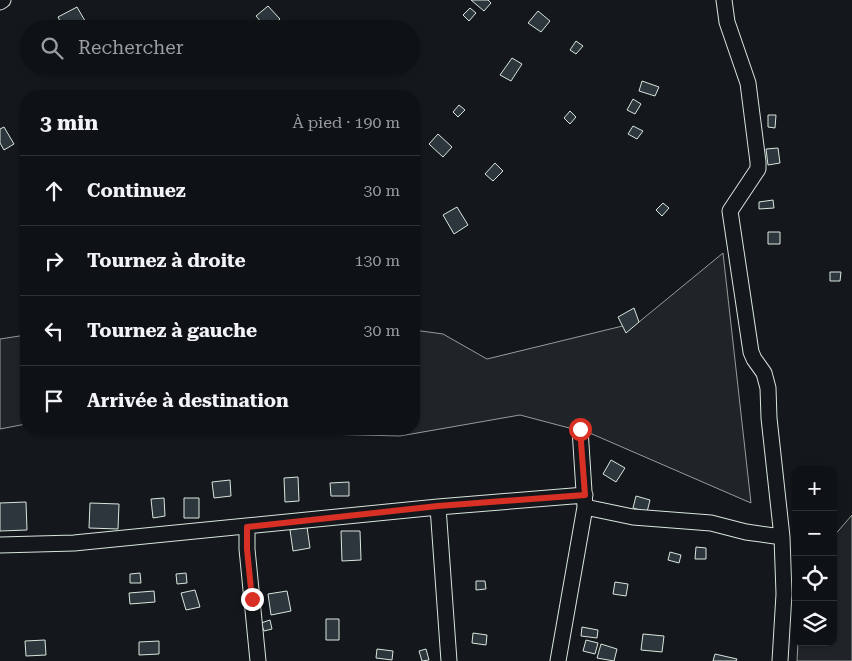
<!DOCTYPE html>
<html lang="fr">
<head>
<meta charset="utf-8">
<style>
  body { margin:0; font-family:"Roboto Serif",serif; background:#1d2022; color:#f1f3f6 }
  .controls { position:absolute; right:15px; bottom:15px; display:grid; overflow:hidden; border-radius:10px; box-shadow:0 1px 4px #0004 }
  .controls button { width:45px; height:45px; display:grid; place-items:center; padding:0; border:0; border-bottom:1px solid #2f3234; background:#0f1215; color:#f1f3f6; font:25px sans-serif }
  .stop { position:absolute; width:15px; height:15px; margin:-11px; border:4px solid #d93025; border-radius:50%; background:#fff }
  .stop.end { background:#d93025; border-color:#fff; box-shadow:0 1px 5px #0008 }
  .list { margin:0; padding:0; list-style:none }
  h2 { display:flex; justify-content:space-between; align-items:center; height:65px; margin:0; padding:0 20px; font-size:21px }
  h2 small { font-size:16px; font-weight:400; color:#9b9ea0 }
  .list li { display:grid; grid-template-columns:32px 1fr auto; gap:15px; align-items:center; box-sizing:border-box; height:70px; padding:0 20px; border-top:1px solid #2f3234 }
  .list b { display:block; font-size:19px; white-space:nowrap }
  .list em { font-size:16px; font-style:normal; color:#9b9ea0 }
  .icon { flex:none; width:28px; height:28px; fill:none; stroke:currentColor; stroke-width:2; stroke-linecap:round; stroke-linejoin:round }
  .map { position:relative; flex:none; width:852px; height:661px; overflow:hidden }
  .search { position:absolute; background:#0f1215; box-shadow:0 1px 4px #0004; left:20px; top:20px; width:400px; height:55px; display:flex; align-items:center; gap:12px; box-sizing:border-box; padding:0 18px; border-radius:28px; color:#9b9ea0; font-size:19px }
  .panel { position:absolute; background:#0f1215; box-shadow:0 1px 4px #0004; left:20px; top:90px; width:400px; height:345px; border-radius:20px }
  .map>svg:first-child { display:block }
  .green { fill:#202428; stroke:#939e99 }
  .building { fill:#2c363c; stroke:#d8e6dc }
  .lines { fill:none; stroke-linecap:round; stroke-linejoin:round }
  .street-casing { stroke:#d8e6dc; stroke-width:17 }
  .street { stroke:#14181c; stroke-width:15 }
  .route { stroke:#d93025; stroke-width:6 }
</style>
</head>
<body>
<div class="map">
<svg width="852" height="661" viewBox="0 0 852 661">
  <rect width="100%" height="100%" fill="#14181c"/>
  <path class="green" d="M723 253 751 503 592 434 520 415 400 436 124 429H414V330L443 334 487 359 639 322Z
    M26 335V424L0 429V339Z
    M852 515V661H797L798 642H833V537Z"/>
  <path class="building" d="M471 0H488L491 3 484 11Z
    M268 6 280 19 269 29H267L256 16Z
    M77 7 88 26 83 29H64L58 17Z
    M470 8 476 13 469 21 463 15Z
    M538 11 550 21 541 32 528 23Z
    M576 41 583 46 576 54 570 50Z
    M512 58 522 64 511 81 500 75Z
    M642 81 659 87 655 96 639 91Z
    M633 99 641 104 635 114 627 110Z
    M459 105 465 110 458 117 453 112Z
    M570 111 576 117 570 124 564 118Z
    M768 115H776L775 128 768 127Z
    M633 126 643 131 637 139 628 134Z
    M4 127 14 144 4 150 0 143V129Z
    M438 134 452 147 443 157 429 144Z
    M778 148 780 163 768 165 766 149Z
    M495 163 503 171 493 181 485 174Z
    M773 200 774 208 759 209V202Z
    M663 203 669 208 662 216 656 210Z
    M457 207 468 225 454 234 443 215Z
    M768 232H780V244H768Z
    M830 272H841L840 281H830Z
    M634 308 639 322 626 333 618 317Z
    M611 460 625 468 616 482 603 474Z
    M298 477 299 501 285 502 284 478Z
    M230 480 231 496 214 498 212 482Z
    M349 482V496H331L330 483Z
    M636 496 650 500 647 512 633 508Z
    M164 498 165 516 153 518 151 499Z
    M184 498H199V518H184Z
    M26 502 27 530 0 531V503Z
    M90 503 119 504 118 529 89 528Z
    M307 527 310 548 293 551 290 530Z
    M341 531H360L361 560 342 561Z
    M696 547 706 548V559H695Z
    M670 552 681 555 679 563 668 560Z
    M140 573 141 583H130V574Z
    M186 573 187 583 177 584 176 574Z
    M476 581H485L486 589 476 590Z
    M615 582 628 584 626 596 613 594Z
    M195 590 200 607 186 610 181 593Z
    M154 591 155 602 130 604 129 593Z
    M287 591 291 611 271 615 268 594Z
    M326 619H339V640H326Z
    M270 620 272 629 264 631 261 623Z
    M582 627 598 630 597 638 581 636Z
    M473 633 487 635 486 645 472 643Z
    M643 634 664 636 662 652 641 650Z
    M45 640 46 655 26 656 25 641Z
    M586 640 598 643 595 654 583 651Z
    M159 641V654L139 655V642Z
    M601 644 617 649 614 661 597 658Z
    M377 649 393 651 392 660 376 658Z
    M426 649 429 660 422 661 419 651Z
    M715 654 737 659 736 661H713Z"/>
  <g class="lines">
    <g class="street-casing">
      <path id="street" d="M724 0 727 22 748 83 758 162V169L730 211 751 352 754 359 764 373 768 388 769 418 782 537 784 594 780 661
        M0 2 3 0
        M438 507 449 661
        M585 507 633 517 711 523 746 532 782 537
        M247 527V549L258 661
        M0 545 74 543 438 507 585 495
        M558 661 585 507 580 429"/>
    </g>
    <use href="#street" class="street"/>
  </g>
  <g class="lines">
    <path class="route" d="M252 599 247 549V527L438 506 585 495 580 429"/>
  </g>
</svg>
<div class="controls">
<button>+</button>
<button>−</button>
<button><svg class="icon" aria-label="locate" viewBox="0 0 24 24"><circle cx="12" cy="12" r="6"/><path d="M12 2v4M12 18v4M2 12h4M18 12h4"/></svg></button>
<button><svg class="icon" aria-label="layers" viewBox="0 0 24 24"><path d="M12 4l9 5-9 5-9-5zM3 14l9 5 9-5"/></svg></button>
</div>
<div class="stop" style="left:580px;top:429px"></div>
<div class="stop end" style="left:252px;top:599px"></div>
<div class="search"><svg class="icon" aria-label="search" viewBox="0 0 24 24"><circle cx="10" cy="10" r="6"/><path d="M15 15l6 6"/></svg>Rechercher</div>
<section class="panel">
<h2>3 min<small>À pied · 190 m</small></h2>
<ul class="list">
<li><svg class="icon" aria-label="ahead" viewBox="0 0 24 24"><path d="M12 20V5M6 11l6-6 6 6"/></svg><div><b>Continuez</b></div><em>30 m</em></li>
<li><svg class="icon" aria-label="right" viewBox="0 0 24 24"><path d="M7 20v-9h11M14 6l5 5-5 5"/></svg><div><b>Tournez à droite</b></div><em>130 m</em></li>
<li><svg class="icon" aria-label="left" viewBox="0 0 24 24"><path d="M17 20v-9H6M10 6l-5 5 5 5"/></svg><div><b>Tournez à gauche</b></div><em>30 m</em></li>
<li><svg class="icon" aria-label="arrive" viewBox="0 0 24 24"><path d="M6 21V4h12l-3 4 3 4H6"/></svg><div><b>Arrivée à destination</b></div></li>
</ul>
</section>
</div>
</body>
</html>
